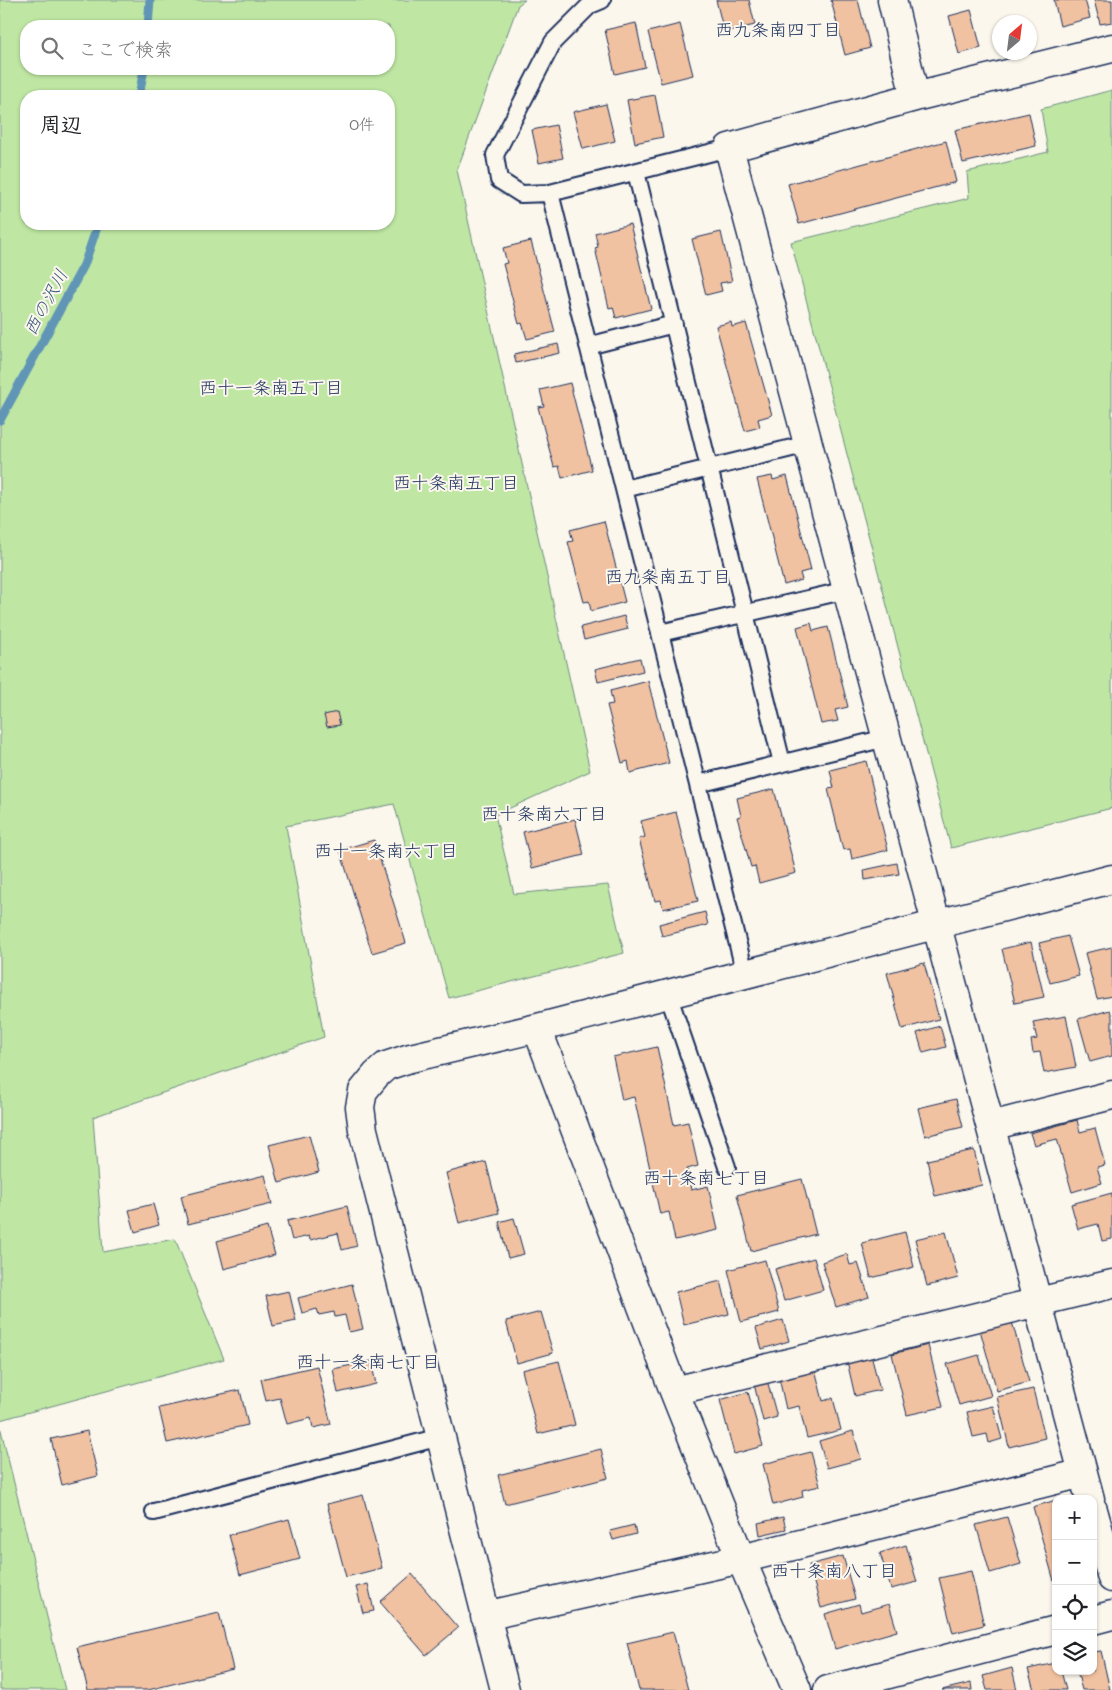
<!DOCTYPE html>
<html lang="ja">
<head>
<meta charset="utf-8">
<style>
  body { margin:0; font-family:Mali,"Klee One",sans-serif; background:#f2f2f2; color:#202124 }
  .controls { position:absolute; right:15px; bottom:15px; display:grid; overflow:hidden; border-radius:10px; box-shadow:0 1px 4px #0004 }
  .controls button { width:45px; height:45px; display:grid; place-items:center; padding:0; border:0; border-bottom:1px solid #e0e0e0; background:#fff; color:#202124; font:25px sans-serif }
  .compass { position:absolute; left:992px; top:15px; width:45px; height:45px; border-radius:50%; background:#fff; box-shadow:0 1px 4px #0004; rotate:28deg }
  .list { margin:0; padding:0; list-style:none }
  h2 { display:flex; justify-content:space-between; align-items:center; height:65px; margin:0; padding:0 20px; font-size:21px }
  h2 small { font-size:16px; font-weight:400; color:#757577 }
  .icon { flex:none; width:28px; height:28px; fill:none; stroke:currentColor; stroke-width:2; stroke-linecap:round; stroke-linejoin:round }
  .map { position:relative; flex:none; width:1112px; height:1690px; overflow:hidden }
  .search { position:absolute; background:#fff; box-shadow:0 1px 4px #0004; left:20px; top:20px; width:375px; height:55px; display:flex; align-items:center; gap:12px; box-sizing:border-box; padding:0 18px; border-radius:20px; color:#757577; font-size:19px }
  .panel { position:absolute; background:#fff; box-shadow:0 1px 4px #0004; left:20px; top:90px; width:375px; height:140px; border-radius:20px }
  .map>svg:first-child { display:block }
  .green { fill:#bfe7a3; stroke:#6d8b80; fill-rule:evenodd }
  .lines { fill:none; stroke-linecap:round; stroke-linejoin:round }
  .stream { stroke:#6195b6; stroke-width:9 }
  .building { fill:#f1c2a1; stroke:#1b2f5e }
  .lane-casing { stroke:#1b2f5e; stroke-width:20 }
  .street-casing { stroke:#1b2f5e; stroke-width:31 }
  .lane { stroke:#fbf7ec; stroke-width:16 }
  .street { stroke:#fbf7ec; stroke-width:28 }
  .labels { text-anchor:middle; dominant-baseline:central; stroke-width:4; stroke-linejoin:round; paint-order:stroke }
  .neighbourhood-label { font-size:18px; fill:#1b2f5e; stroke:#fbf7ec }
  .water-label { font-size:18px; font-style:italic; fill:#385a83; stroke:#fbf7ec }
</style>
</head>
<body>
<div class="map">
<svg width="1112" height="1690" viewBox="0 0 1112 1690">
  <rect width="100%" height="100%" fill="#fbf7ec"/>
  <filter id="ink" filterUnits="userSpaceOnUse"><feTurbulence type="fractalNoise" baseFrequency=".02" numOctaves="2"/><feDisplacementMap in="SourceGraphic" scale="10" xChannelSelector="R" yChannelSelector="G"/><feConvolveMatrix kernelMatrix="1 2 1 2 8 2 1 2 1" color-interpolation-filters="sRGB"/></filter>
  <g filter="url(#ink)">
    <path class="green" d="M0 0H525L518 5 457 170 590 771 495 815 514 894 608 885 624 953 449 998 394 804 286 826 324 1037 93 1117 103 1252 175 1239 224 1359 0 1420ZM26 26H389V69H26ZM26 96H389V224H26Z
      M1112 90V808L951 848 791 242 969 198 967 172 1048 152 1041 109Z
      M0 1426 65 1690H0Z"/>
    <g class="lines">
      <path class="stream" d="M148 26 150 0
        M139 96 144 69
        M0 420 84 265 98 224"/>
    </g>
    <path class="building" d="M716 0H749L755 25 724 32Z
      M831 0H858L870 48 845 55Z
      M1054 0H1085L1090 18 1060 26Z
      M1094 0H1112V22L1100 24Z
      M971 10 981 48 959 54 949 16Z
      M636 23 645 67 615 74 605 30Z
      M680 24 693 75 661 83 648 32Z
      M655 95 663 137 635 143 627 100Z
      M606 104 615 141 583 149 573 112Z
      M1029 113 1036 146 963 163 955 130Z
      M556 125 563 158 539 163 532 130Z
      M946 141 956 182 799 224 788 184Z
      M630 224 651 309 616 318 613 307 609 308 595 248 598 247 595 233Z
      M721 232 732 281 720 283 722 291 706 295 692 239Z
      M531 241 555 332 527 339 522 323 519 324 503 264 507 263 503 248Z
      M731 322 732 327 746 323 772 415 758 419 760 427 745 431 716 326Z
      M558 344 560 353 516 363 514 354Z
      M570 383 592 470 562 478 559 466 554 467 538 407 544 406 540 390Z
      M772 476 773 480 787 476 811 570 800 573 802 580 784 585 757 479Z
      M604 521 625 602 591 611 589 601 584 602 568 542 573 541 570 530Z
      M624 616 628 629 584 640 581 627Z
      M811 623 813 631 828 627 848 707 835 710 838 721 821 724 797 627Z
      M640 658 643 671 598 682 595 669Z
      M648 681 669 763 630 773 628 761 622 763 607 705 613 704 610 691Z
      M337 712 340 725 327 727 324 715Z
      M866 761 888 850 852 859 850 849 843 850 828 789 834 788 830 770Z
      M774 789 796 873 759 883 755 866 751 867 737 817 741 816 737 798Z
      M676 812 698 901 663 909 661 900 655 901 639 839 645 837 641 821Z
      M575 819 584 855 532 868 523 832Z
      M374 840 406 943 372 953 340 850Z
      M897 863 899 874 865 880 864 870Z
      M705 912 708 925 662 936 659 924Z
      M1068 936 1079 976 1050 983 1039 943Z
      M1031 942 1044 997 1015 1003 1002 949Z
      M1112 947V996L1097 999 1085 953Z
      M924 963 939 1019 902 1029 887 973Z
      M1110 1010 1112 1017V1056L1090 1062 1078 1019Z
      M1066 1016 1076 1067 1044 1073 1040 1052 1033 1053 1031 1040 1037 1039 1033 1022Z
      M940 1026 946 1047 923 1053 917 1033Z
      M657 1047 674 1125 688 1122 698 1166 687 1169 691 1190 708 1186 718 1230 675 1240 669 1212 660 1214 634 1097 622 1100 613 1057Z
      M956 1099 963 1127 925 1136 918 1108Z
      M1077 1120 1080 1132 1095 1128 1105 1165 1097 1167 1102 1183 1072 1192 1057 1139 1034 1145 1030 1133Z
      M309 1135 319 1172 279 1183 269 1145Z
      M974 1150 982 1185 935 1196 927 1160Z
      M486 1162 499 1213 459 1223 446 1173Z
      M265 1175 272 1204 188 1224 181 1196Z
      M802 1179 816 1234 751 1251 737 1195Z
      M1112 1193V1239L1102 1241 1098 1224 1078 1229 1071 1204Z
      M153 1204 159 1225 135 1232 129 1210Z
      M347 1206 357 1246 342 1250 338 1233 310 1240 309 1236 292 1240 287 1221Z
      M514 1218 524 1254 508 1258 499 1222Z
      M267 1227 275 1255 224 1269 217 1241Z
      M905 1232 914 1267 871 1278 862 1243Z
      M946 1232 958 1278 927 1286 915 1239Z
      M847 1254 850 1265 858 1263 869 1297 836 1307 822 1262Z
      M814 1258 823 1290 784 1301 775 1269Z
      M765 1260 779 1312 741 1322 728 1270Z
      M721 1281 729 1314 684 1325 676 1292Z
      M352 1284 363 1329 349 1332 345 1315 335 1317 334 1312 319 1315 317 1309 302 1313 298 1298Z
      M289 1291 296 1321 273 1326 266 1296Z
      M541 1312 553 1353 517 1363 506 1321Z
      M783 1320 789 1341 762 1349 756 1328Z
      M1012 1322 1029 1382 997 1391 980 1330Z
      M928 1345 943 1407 907 1415 892 1354Z
      M871 1355 880 1390 855 1396 847 1361Z
      M979 1355 991 1396 959 1405 947 1364Z
      M371 1361 376 1384 338 1393 333 1369Z
      M559 1361 575 1425 538 1434 522 1370Z
      M317 1366 331 1424 313 1428 311 1418 287 1424 280 1398 266 1401 261 1379Z
      M815 1369 823 1401 833 1398 841 1430 807 1438 799 1406 786 1409 779 1378Z
      M767 1380 777 1417 763 1421 754 1384Z
      M1033 1389 1045 1438 1009 1447 997 1397Z
      M240 1390 248 1425 167 1443 159 1408Z
      M748 1392 763 1446 734 1454 720 1400Z
      M993 1406 1002 1439 989 1443 987 1434 973 1437 967 1412Z
      M87 1431 98 1476 62 1485 51 1439Z
      M853 1431 861 1459 827 1468 819 1441Z
      M601 1449 608 1478 505 1504 498 1475Z
      M811 1452 820 1486 802 1490 803 1497 773 1505 763 1464Z
      M363 1495 382 1568 346 1577 327 1504Z
      M1056 1500V1588L1033 1507Z
      M783 1517 786 1529 760 1535 758 1523Z
      M1007 1517 1021 1564 990 1573 976 1525Z
      M289 1519 300 1559 240 1575 229 1535Z
      M634 1525 636 1534 613 1540 610 1531Z
      M906 1545 917 1582 891 1589 880 1553Z
      M843 1556 855 1599 821 1608 809 1565Z
      M971 1571 984 1625 953 1633 939 1578Z
      M412 1574 458 1628 426 1655 380 1602Z
      M368 1584 374 1611 363 1613 356 1587Z
      M859 1604 861 1612 889 1604 897 1631 835 1649 825 1614Z
      M219 1613 233 1669 148 1690H88L77 1647Z
      M673 1632 688 1690H639L627 1643Z
      M1101 1651 1110 1690H1082L1077 1671H1093V1652Z
      M1056 1663V1671H1061L1066 1690H1034L1028 1669Z
      M1012 1668 1017 1690H987L983 1676Z
      M971 1683 972 1690H942Z"/>
    <g class="lines">
      <g class="lane-casing">
        <path id="lane" d="M602 0 590 5 553 42 495 155 499 180 521 194 550 193 729 148
          M636 172 782 763
          M550 193 745 973
          M588 346 674 324
          M624 489 808 444
          M660 633 847 590
          M698 784 886 738
          M668 994 727 1167
          M154 1512 440 1437"/>
      </g>
      <g class="street-casing">
        <path id="street" d="M892 0 915 97
          M537 1028 674 1391 741 1559 797 1690
          M991 1126 1112 1095
          M674 1391 1112 1284
          M1090 1499 729 148 915 97 1112 48
          M1093 1510 1112 1578
          M485 1616 741 1559 1083 1473
          M1093 1620 1112 1615
          M505 1690 363 1130 360 1107 363 1091 376 1075 386 1066 410 1058 537 1028 1112 879
          M828 1690 1056 1630"/>
      </g>
      <use href="#lane" class="lane"/>
      <use href="#street" class="street"/>
    </g>
  </g>
  <g class="labels">
    <g class="neighbourhood-label">
      <text x="778" y="29">西九条南四丁目</text>
      <text x="271" y="387">西十一条南五丁目</text>
      <text x="456" y="482">西十条南五丁目</text>
      <text x="668" y="576">西九条南五丁目</text>
      <text x="544" y="813">西十条南六丁目</text>
      <text x="386" y="850">西十一条南六丁目</text>
      <text x="706" y="1177">西十条南七丁目</text>
      <text x="368" y="1361">西十一条南七丁目</text>
      <text x="834" y="1570">西十条南八丁目</text>
    </g>
    <g class="water-label">
      <text transform="translate(45 302) rotate(-62)">西の沢川</text>
    </g>
  </g>
</svg>
<div class="controls">
<button>+</button>
<button>−</button>
<button><svg class="icon" aria-label="locate" viewBox="0 0 24 24"><circle cx="12" cy="12" r="6"/><path d="M12 2v4M12 18v4M2 12h4M18 12h4"/></svg></button>
<button><svg class="icon" aria-label="layers" viewBox="0 0 24 24"><path d="M12 4l9 5-9 5-9-5zM3 14l9 5 9-5"/></svg></button>
</div>
<svg class="compass" viewBox="-18 -18 36 36"><path d="M0-13l5 13h-10z" fill="#e53935"/><path d="M0 13l5-13h-10z" fill="#757577"/></svg>
<div class="search"><svg class="icon" aria-label="search" viewBox="0 0 24 24"><circle cx="10" cy="10" r="6"/><path d="M15 15l6 6"/></svg>ここで検索</div>
<section class="panel">
<h2>周辺<small>0件</small></h2>
<ul class="list">
</ul>
</section>
</div>
</body>
</html>
